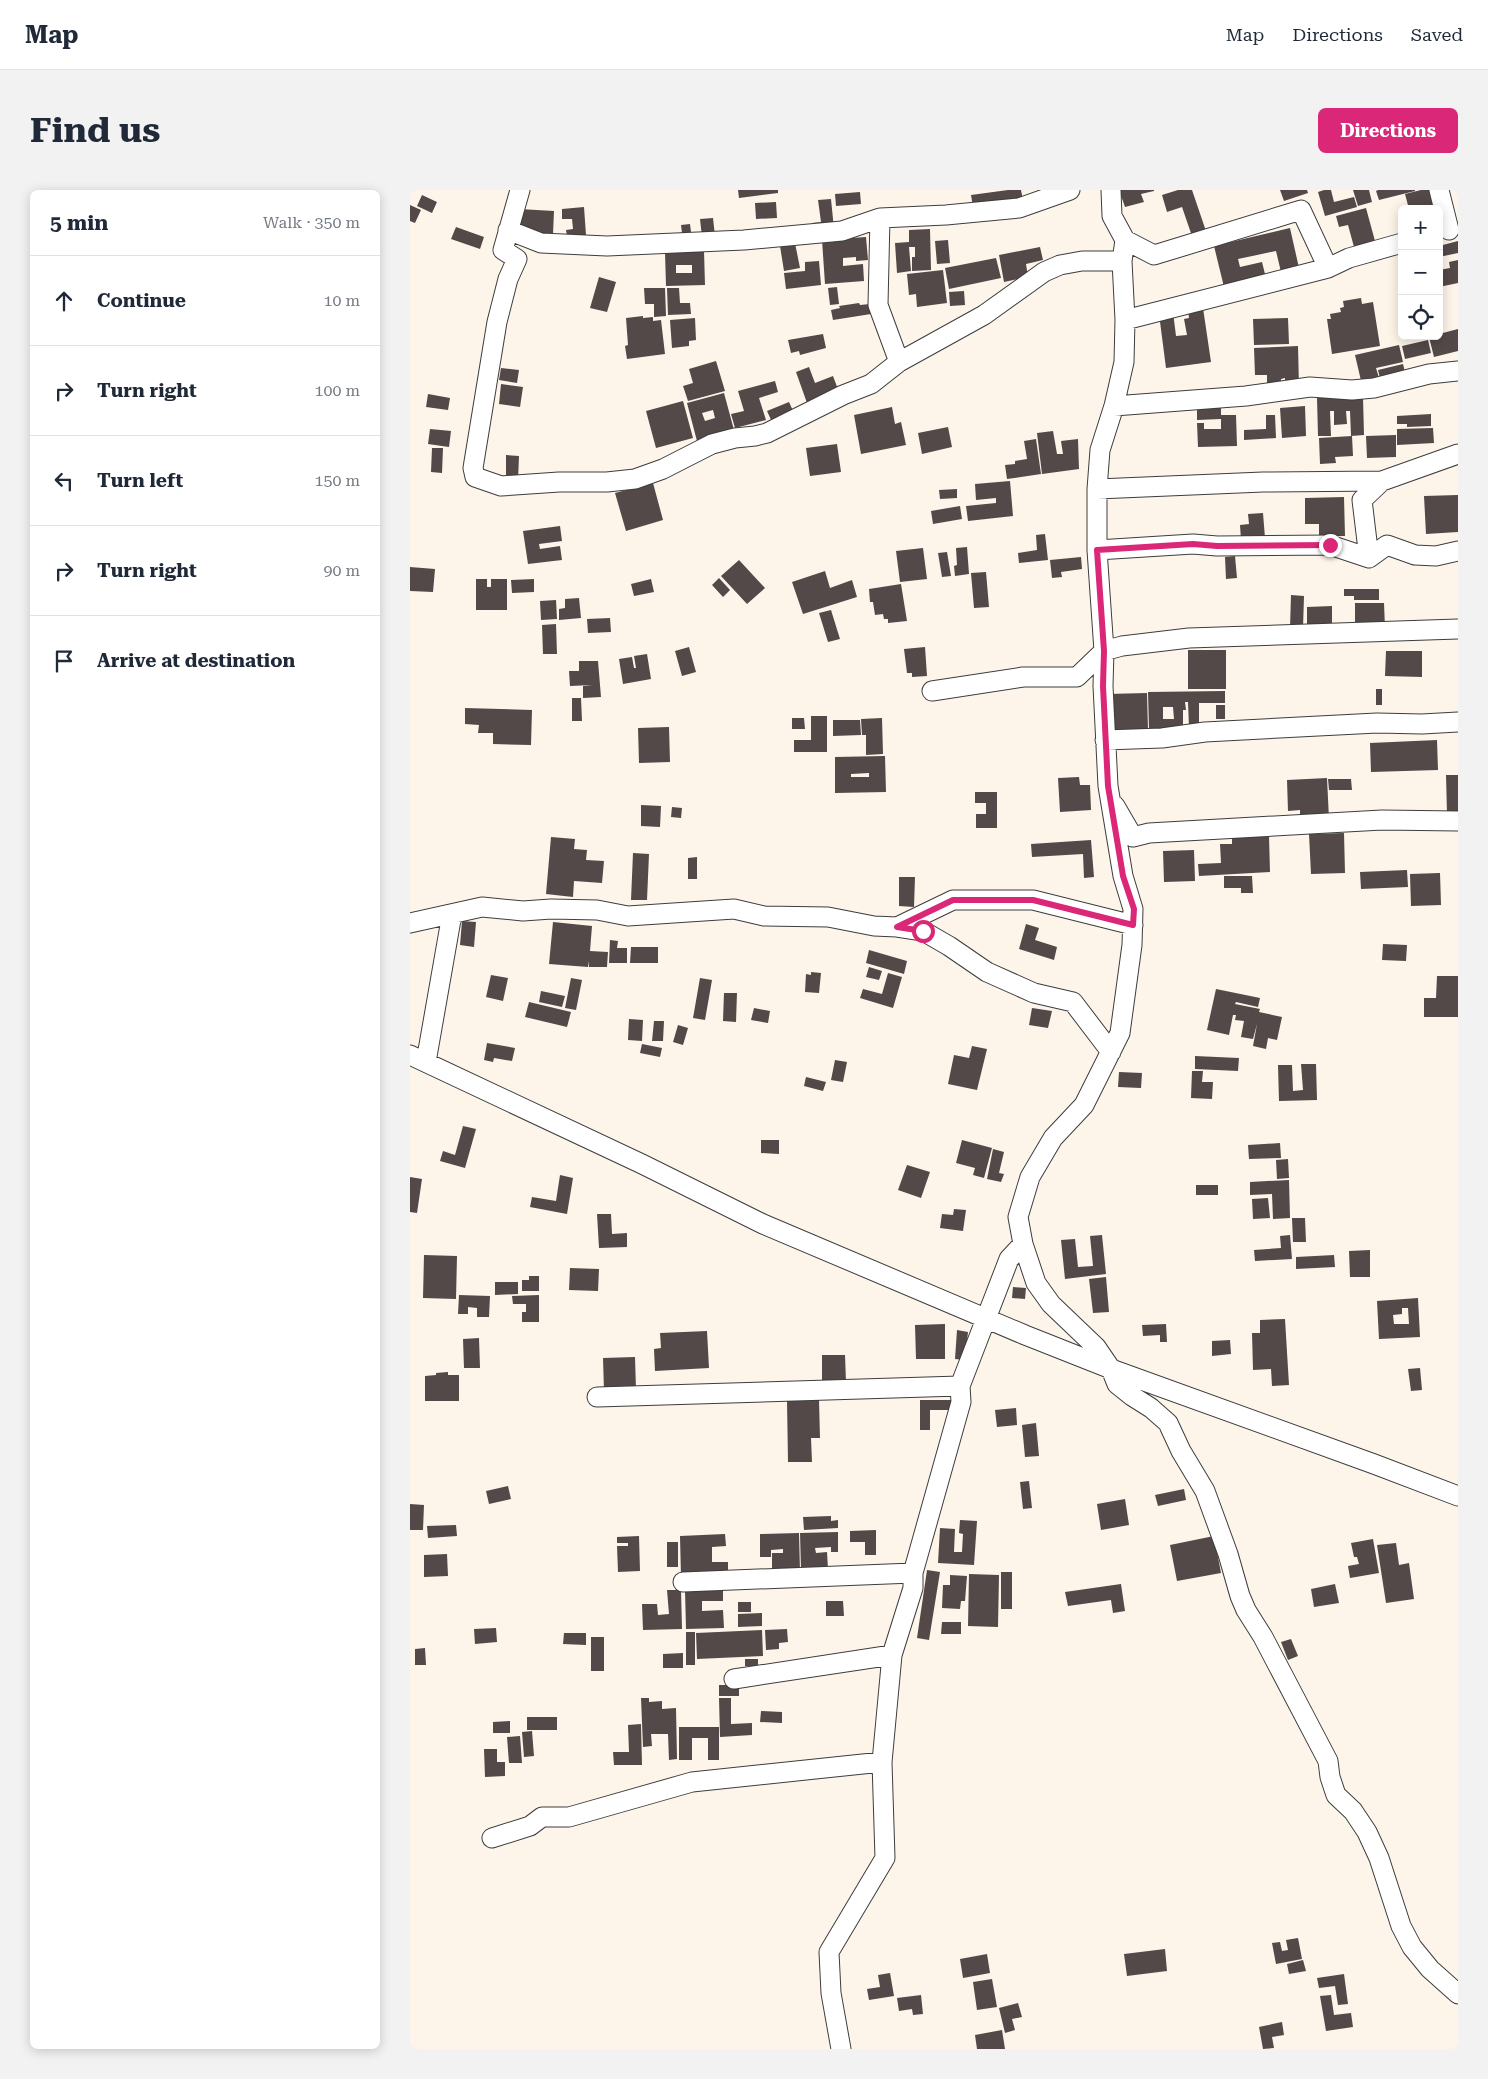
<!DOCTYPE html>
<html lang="en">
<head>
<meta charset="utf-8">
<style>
  body { margin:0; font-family:"Roboto Serif",serif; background:#f2f2f3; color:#1f2937 }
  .controls { position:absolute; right:15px; top:15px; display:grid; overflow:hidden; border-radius:8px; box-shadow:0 2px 12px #0003 }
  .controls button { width:45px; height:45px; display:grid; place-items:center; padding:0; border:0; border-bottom:1px solid #e0e1e3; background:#fff; color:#1f2937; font:25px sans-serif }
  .stop { position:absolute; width:15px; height:15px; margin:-11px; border:4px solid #db2777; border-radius:50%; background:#fff }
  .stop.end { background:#db2777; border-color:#fff; box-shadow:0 1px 5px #0008 }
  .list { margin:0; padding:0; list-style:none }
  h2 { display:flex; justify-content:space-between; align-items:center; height:65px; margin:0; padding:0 20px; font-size:21px }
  h2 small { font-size:16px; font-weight:400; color:#747a83 }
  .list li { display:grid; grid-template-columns:32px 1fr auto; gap:15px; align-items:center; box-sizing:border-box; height:90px; padding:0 20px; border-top:1px solid #e0e1e3 }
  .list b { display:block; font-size:19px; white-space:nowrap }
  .list em { font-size:16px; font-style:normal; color:#747a83 }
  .icon { flex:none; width:28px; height:28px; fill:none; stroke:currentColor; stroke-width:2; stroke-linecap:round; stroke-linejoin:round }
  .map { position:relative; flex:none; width:1048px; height:1859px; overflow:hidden; border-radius:8px }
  header { display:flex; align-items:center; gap:30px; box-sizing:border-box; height:70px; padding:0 25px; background:#fff; border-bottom:1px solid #e0e1e3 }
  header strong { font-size:24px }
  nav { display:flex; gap:28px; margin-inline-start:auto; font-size:18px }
  .intro { display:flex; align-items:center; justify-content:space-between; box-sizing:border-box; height:120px; padding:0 30px }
  h1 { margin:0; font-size:35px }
  .button { padding:12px 22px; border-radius:8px; background:#db2777; color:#fff; font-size:18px; font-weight:700 }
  main { display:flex; gap:30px; padding:0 30px }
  aside { flex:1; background:#fff; border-radius:8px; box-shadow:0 2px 12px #0003 }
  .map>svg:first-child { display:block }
  .building { fill:#524948; fill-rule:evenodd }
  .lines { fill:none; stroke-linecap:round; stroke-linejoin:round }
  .minor-casing { stroke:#3d3d3d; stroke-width:21 }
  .minor { stroke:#fff; stroke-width:19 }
  .route { stroke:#db2777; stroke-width:6 }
</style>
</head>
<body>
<header>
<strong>Map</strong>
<nav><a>Map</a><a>Directions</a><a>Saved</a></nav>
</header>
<div class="intro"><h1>Find us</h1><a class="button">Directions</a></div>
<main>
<aside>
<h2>5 min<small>Walk · 350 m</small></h2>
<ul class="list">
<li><svg class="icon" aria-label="ahead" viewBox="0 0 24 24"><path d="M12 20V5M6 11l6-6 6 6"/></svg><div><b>Continue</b></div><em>10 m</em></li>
<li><svg class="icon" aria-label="right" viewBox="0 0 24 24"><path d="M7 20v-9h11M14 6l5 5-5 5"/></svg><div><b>Turn right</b></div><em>100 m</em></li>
<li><svg class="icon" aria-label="left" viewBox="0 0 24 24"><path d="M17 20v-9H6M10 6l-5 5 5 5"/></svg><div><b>Turn left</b></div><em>150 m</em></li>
<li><svg class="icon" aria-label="right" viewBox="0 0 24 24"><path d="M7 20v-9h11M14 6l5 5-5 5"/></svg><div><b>Turn right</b></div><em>90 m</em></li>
<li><svg class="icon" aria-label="arrive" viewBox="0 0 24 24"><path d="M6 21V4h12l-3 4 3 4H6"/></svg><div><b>Arrive at destination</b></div></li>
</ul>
</aside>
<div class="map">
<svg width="1048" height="1859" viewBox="0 0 1048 1859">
  <rect width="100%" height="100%" fill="#fdf5e9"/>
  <path class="building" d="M328 0H368V3L329 8Z
    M598 0H611L613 10 563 17 561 5Z
    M709 0H744V1L731 4 734 12 715 17Z
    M768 0H782L797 44 783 49 772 17 757 22 752 5Z
    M870 0H897L898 3 874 11Z
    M914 0H921L924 12 944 7 947 17 915 26 908 2Z
    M943 0H959L962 12 948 16Z
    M968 0H1005V1L969 10 966 1Z
    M1011 0H1024L1029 19H999L995 4Z
    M450 2 451 14 426 16 425 4Z
    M12 5 27 12 22 23 7 16Z
    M421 9 424 39 403 41 402 33 411 32 408 10Z
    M366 12 367 28 346 29 345 13Z
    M0 15 11 20 5 33 0 31Z
    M174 17 176 45 157 46 156 40 163 39 162 29H152V19Z
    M956 18 965 51 944 57 938 35 929 37 926 26Z
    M109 19 144 21 143 44 108 42Z
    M303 28 305 46 292 47 290 29Z
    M280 34 282 50 273 51 271 35Z
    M46 37 74 47 70 59 41 49Z
    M880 38 889 78 871 82 866 61 828 69 830 77 852 72 856 88 814 97 804 56Z
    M520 39 521 80 502 81V67H505V57H499L501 81 487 83 485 53 499 52V40Z
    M456 47 458 70 446 71V67L433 68V76L453 74 454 91 415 94 412 50Z
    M538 50 540 73 527 74 525 51Z
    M1048 51V63L1029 67V56Z
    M385 53 390 78 374 81 370 56Z
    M630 57 633 70 616 74 618 87 594 92 589 65Z
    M294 61 295 95 256 96 255 62ZM266 75H282V83H266Z
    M586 68 591 88 539 99 535 78Z
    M1048 70V93L1029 97V80L1040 78 1039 72Z
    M409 71 411 95 376 99 374 83 395 81V72Z
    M533 80 537 113 507 117 506 104 499 105 497 84Z
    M189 87 206 92 197 122 180 118Z
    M427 97 429 114 420 115 418 98Z
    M234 98H255L256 126 244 127V114H235Z
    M257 98H269L270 113H280L281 124 258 125Z
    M554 101 555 115 540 116 539 102Z
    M951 108 952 114 963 112 970 156 922 164 917 129H921L920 124 931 122 930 118 934 117 933 111Z
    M449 113 450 115 460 114 461 124 423 130 421 120 430 118 429 116Z
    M793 118 801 172 756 178 749 124 763 122 766 146 777 145 774 129 779 128 778 120Z
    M233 126V128L243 127V131L251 130 255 164 217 169 215 156 218 155 216 128Z
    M285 128 286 150 279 151V156L262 158 260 130Z
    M878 128 879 154 844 155 843 129Z
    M1048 139V161L1024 167 1019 147 1029 146V144Z
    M413 144 416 158 390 165 389 161 381 163 378 150Z
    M1018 150 1021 163 995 169 992 156Z
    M989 155 993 172 966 178 970 191 952 195 945 165Z
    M888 156 889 197H875V188L871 189V195L857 196V185H845L844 158Z
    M306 171 315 201 278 211 273 196 283 193 279 179Z
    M993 174 996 186 971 192 968 180Z
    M399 177 405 193 423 186 429 202 397 213 386 182Z
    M91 178 109 180 107 193 89 190Z
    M365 191 368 202 349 208 356 230 325 238 321 224 334 221 328 201Z
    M91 194 113 197 110 217 89 214Z
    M314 203 324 240 287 251 277 213ZM303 220 305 228 295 231 292 223Z
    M18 204 40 208 38 220 16 217Z
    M953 207 954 245 941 246 940 221H936L937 234 924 235V221H920L921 246H908L907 208Z
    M273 211 283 248 246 258 236 221Z
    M379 212 384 223 362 232 357 221Z
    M787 215H811V225H826L827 256 788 257 787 233H794V239H811V229L787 230Z
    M895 216 896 246 872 248 870 218Z
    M482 217 485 234 491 232 496 255 451 264 444 225Z
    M1021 224V236L997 237V234H987V226Z
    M856 225H865L866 248 834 250V240L856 239Z
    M538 237 542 257 512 264 508 243Z
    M1023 238 1024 253 987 255V239Z
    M20 239 41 241 39 257 18 254Z
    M643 241 647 264H653L651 251 668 249 669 279 632 284 627 243Z
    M986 245V267L957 268 956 246Z
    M942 246 943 266 925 267 926 273 910 274 909 248Z
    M626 249 631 284 597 289 595 275 605 274V271L617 269 614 251Z
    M427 254 431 282 400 286 396 258Z
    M22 258H33L32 283 21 282Z
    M96 265 109 266 108 291H96Z
    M600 291 603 326 558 331 556 316 586 313V308L566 310 565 294Z
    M243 293 253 330 216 341 205 303Z
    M547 299V308L530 309 529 300Z
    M1048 305V342L1016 344 1014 306Z
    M934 307 935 346H909V334H895V308Z
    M550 316 552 329 523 334 521 321Z
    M853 323 855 348 831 350 830 335 839 334 838 324Z
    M150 336 152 351 129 354 130 359 150 356 152 370 118 374 113 341Z
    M635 344 638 370 609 373 608 363 627 360 626 345Z
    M557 357 559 384 545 386 544 376 547 375 546 358Z
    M513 358 517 389 490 392 486 361Z
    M537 362 541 386 532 387 528 363Z
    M825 366 827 388 816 389 815 367Z
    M671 367 672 379 651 382 652 387 642 388 640 370Z
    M329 370 355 398 337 414 311 386Z
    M0 377 25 379 23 402 0 401Z
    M415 381 420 398 442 390 447 407 393 424 382 392Z
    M576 382 579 417 564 418 561 383Z
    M309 388 320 400 313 407 302 395Z
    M66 389H77V397H81V389H97V420H66Z
    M124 389V402L102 403 101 390Z
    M241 389 244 402 224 406 221 394Z
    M491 394 497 431 478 433V429H474L473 424 465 425 463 412H460L459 399Z
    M934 399H969V410H944V406H934Z
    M881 405 894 406 893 438H880Z
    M169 408 171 428 149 430V419L155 418V409Z
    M146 410 147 429 131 430 130 411Z
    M945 413H974L975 438 945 439Z
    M922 416V440H897V417Z
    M421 420 430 449 418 452 409 423Z
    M200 428 201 442 178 443 177 429Z
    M146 434 147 464H133L132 435Z
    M279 457 286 482 272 486 265 461Z
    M515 457 517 486 502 487V483H497L494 459Z
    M778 460H816V499H778Z
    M976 461H1012V487L975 486Z
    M237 464 241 489 213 494 209 469 222 467 224 478H226L224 466Z
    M169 471H188L191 507 173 508V496L182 495 160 496 159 481H169Z
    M966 499H972V515H966Z
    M815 501V513H789V537L779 538 778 512H775L776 520H773V539H739L738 502ZM753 517H763L764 529H753Z
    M737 503 738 540 698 541 697 504Z
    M162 508H171L172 531H162Z
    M806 515H815V529H806Z
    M55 518 122 520 121 555 83 554V543H68L69 535 55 534Z
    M401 526H417V562H384V550H401Z
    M382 528H394L395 539H382Z
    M472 528 473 564 456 565V545H452L451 529Z
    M423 530H450L451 545 423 546Z
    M259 537 260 572 229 573 228 538Z
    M1027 550 1028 580 961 582 960 553Z
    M475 566 476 602 425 603V567ZM459 583V587H441V584Z
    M1036 585H1048V624H1037Z
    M669 587 670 595H680L681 620 650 622 648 588Z
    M917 588 919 629 890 630V620L878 621 877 590Z
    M918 589H941L942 600H919Z
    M565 602H587V638H566V624H576V613H565Z
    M231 615 251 616 250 637 231 636Z
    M262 617 272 618 271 628 261 627Z
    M934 643 935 683 901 684 899 644Z
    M859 646 860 682 789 686 788 674 811 673 810 654H822V647Z
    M141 647 165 649 164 659 177 660 176 670 194 671 192 693 164 691 163 707 136 704Z
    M681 650 684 687 674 688 673 664 622 667 621 654Z
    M784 660 785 691 754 692 753 661Z
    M223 663 239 664 237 710H221Z
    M287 667V689H278V668Z
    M997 680 998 697 951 699 950 682Z
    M1030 683 1031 715 1001 716 1000 684Z
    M814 686H842L843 703H831V698H814Z
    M489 687H505L504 717 489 716Z
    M52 731 66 732 64 757 50 755Z
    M143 732 182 736 180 761 198 762 197 777H179V771L178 777 139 774Z
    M616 734 629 738 625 750 647 757 644 770 609 759Z
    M200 750 208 751 207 758H217V773H199Z
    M973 754 997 755 996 771 972 770Z
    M221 757H248V773H220Z
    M459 760 497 771 494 784 456 773Z
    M459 777 472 781 469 790 456 787Z
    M401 782 411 783 409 803 395 802 396 784 401 785Z
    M478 783 492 787 483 818 450 808 453 799 472 804Z
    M81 785 98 788 93 811 76 807Z
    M1027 786H1048V827H1014V808H1026Z
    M161 788 172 790 166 820 155 818Z
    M290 788 302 790 295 830 283 828Z
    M806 799 850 808 848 817 826 812 825 814 850 819 849 822 872 827 867 850 858 848 856 859 843 856 847 834 843 849 831 847 834 831 825 830 826 825H823L819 845 797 840Z
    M131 801 155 806 152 817 129 812Z
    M314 803H327L326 832 313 831Z
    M119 812 161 822 157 837 115 827Z
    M344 818 360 821 358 833 341 830Z
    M622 818 642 821 638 838 619 835Z
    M219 829 233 830 232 851 218 850Z
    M244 831H254L253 851H242Z
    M268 835 278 838 273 855 263 852Z
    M77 853 105 858 102 871 84 868 83 872 74 870Z
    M232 854 252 858 250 867 230 863Z
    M562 856 577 859 567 900 538 894 544 865 559 868Z
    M785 866 829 868 828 881 785 879Z
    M425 870 437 872 433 892 421 890Z
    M891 874H906L907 910 869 911 868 875H882L883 901 893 900Z
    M782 881H793L792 892H803L802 909 781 908Z
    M709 882 732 883 731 898 708 897Z
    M396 887 416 892 413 901 394 896Z
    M53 936 66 939 55 978 30 971 33 961 45 965Z
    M351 950H369V964L351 963Z
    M552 950 582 958 574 988 563 985 565 978 546 973Z
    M870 953 871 968 839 969 838 955Z
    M583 959 594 962 589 983 594 984 591 992 577 989Z
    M878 969 879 988 867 989 866 970Z
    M497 975 520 982 511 1008 488 1000Z
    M150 985 163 988 157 1024 120 1017 122 1007 146 1011Z
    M0 987 12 989 7 1023 0 1022Z
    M879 990 880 1028 863 1029 862 1004 840 1005V992Z
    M786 995H808V1005H786Z
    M858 1008 860 1028 843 1029 842 1009Z
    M544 1019 556 1020 553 1041 530 1038 532 1024 543 1025Z
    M187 1024H201L202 1044 217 1043V1057L189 1058Z
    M882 1028H895L896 1052H883Z
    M692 1045 696 1084 655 1089 651 1050 665 1049 668 1077 683 1076 680 1046Z
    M880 1045 882 1069 845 1071 844 1060 871 1058 870 1046Z
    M960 1060V1087H940L939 1061Z
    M14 1065 47 1066 46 1109 13 1108Z
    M924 1065 925 1077 886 1079V1067Z
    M160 1078 189 1079 188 1101 159 1100Z
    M119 1086H129V1101H112V1090H119Z
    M696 1087 699 1122 683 1123 679 1089Z
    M85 1092H108V1104L85 1105Z
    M603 1097 616 1098 615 1109 602 1108Z
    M49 1105 80 1106 79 1127H67V1118L58 1117V1124H48Z
    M129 1105V1132H112V1122H116V1114H103L102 1106Z
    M1008 1108 1010 1147 969 1149 967 1111ZM992 1118H998L999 1134H984L983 1125 992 1124Z
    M875 1129 879 1195 862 1196 861 1179 843 1180 842 1143H850V1130Z
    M535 1134V1169H506L505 1135Z
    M756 1134 757 1152H750V1145L733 1146 732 1135Z
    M547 1140 558 1142 555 1170 545 1169Z
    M297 1141 299 1178 245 1181 244 1159 251 1158 250 1143Z
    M69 1148 70 1178H54L53 1149Z
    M820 1150 821 1164 802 1166V1151Z
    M412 1165H435L436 1192 412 1193Z
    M225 1167 226 1200 194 1201 193 1168Z
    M1010 1178 1012 1200 1001 1201 998 1179Z
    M38 1182V1185H49V1211H15V1186L26 1185V1183Z
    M409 1210 410 1248H401L402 1272H378L377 1211Z
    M510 1210H542V1220H520V1240H510Z
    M606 1218 607 1235 587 1237 585 1220Z
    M626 1233 629 1266 615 1267 612 1235Z
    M619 1291 622 1318 613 1319 610 1292Z
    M98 1296 101 1309 79 1314 76 1301Z
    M774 1299 776 1310 748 1316 745 1305Z
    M715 1309 719 1335 691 1340 687 1314Z
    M0 1314 14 1315 13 1340H0Z
    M421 1326V1331L428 1330V1338L394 1340 393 1327Z
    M550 1330 567 1331 564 1375 528 1373 530 1338 545 1339 544 1362H552L553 1344 549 1343Z
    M46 1335 47 1346 18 1348 17 1336Z
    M466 1340V1365H455V1352H440V1341Z
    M428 1342V1362H421V1357L405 1358 406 1363 417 1362 418 1379 391 1380 390 1343Z
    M389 1343 390 1381 362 1382V1363H373V1359L361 1360V1367H350V1344Z
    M315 1344 316 1356 302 1357V1372H318V1385L271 1387 270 1346Z
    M229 1346 230 1381 208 1382 207 1356H218V1353H207V1347Z
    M804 1346 811 1383 767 1391 760 1355Z
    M963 1349 969 1383 940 1388 938 1376 949 1374 947 1367H944L941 1353Z
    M257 1352H268V1377H257Z
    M986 1353 989 1375 999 1373 1004 1409 976 1413 967 1355Z
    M37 1364 38 1386 14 1387V1365Z
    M517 1380 530 1382 519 1450 507 1448Z
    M591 1382H602V1419H591Z
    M559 1384 589 1385 588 1437 558 1436Z
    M540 1385 557 1386 555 1411H551L550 1419 532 1418 533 1395H540Z
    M711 1394 715 1421 703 1423 701 1410 658 1416 655 1402Z
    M925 1394 929 1413 904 1417 901 1399Z
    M313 1398V1411H292V1421L313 1420 314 1438 276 1439 275 1400Z
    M257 1400H271L272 1439 233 1440 232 1414H247L248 1425 259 1424Z
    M416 1411H433L434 1426H416Z
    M328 1412H341V1422H328Z
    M352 1423V1436L328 1437V1424Z
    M532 1432H551V1444H531Z
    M86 1438 87 1452 65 1454 64 1439Z
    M377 1439 378 1452 369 1453V1459L356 1460 355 1440Z
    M352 1440 353 1466 287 1469 286 1443Z
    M276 1442H285V1475H276Z
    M154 1443H176V1455L153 1454Z
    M181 1447H194V1481H181Z
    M881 1449 888 1466 878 1470 871 1452Z
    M15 1458 16 1475H5V1459Z
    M273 1463V1478H253V1464Z
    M335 1469H348V1477L335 1476Z
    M309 1495H329V1506H309Z
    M231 1508H239V1512L252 1511V1519L266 1518 267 1569 259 1570 258 1544H241L242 1556 233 1557Z
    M309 1508H321V1534L342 1533V1545L310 1547Z
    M351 1521 372 1522V1533L350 1532Z
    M117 1527H147V1540H117Z
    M100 1531V1543H83V1532Z
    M231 1534 232 1575H204L203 1562H219L218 1535Z
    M269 1537H309V1570H298V1548H282V1570H269Z
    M122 1541 124 1566 114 1567 112 1542Z
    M110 1546 112 1573H99L97 1547Z
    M74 1559H87V1572H95V1586L75 1587Z
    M888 1748 892 1769 866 1774 862 1753 870 1752 872 1761 878 1760 876 1750Z
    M755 1759 757 1781 717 1786 714 1764Z
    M577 1764 580 1783 553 1788 550 1769Z
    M893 1770 896 1781 879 1784 877 1774Z
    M480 1783 484 1806 459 1810 457 1799 470 1797 468 1785Z
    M934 1784 938 1814 928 1815 925 1796 909 1798 907 1788Z
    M582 1789 587 1817 567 1820 563 1792Z
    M511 1805 513 1824 503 1825 502 1819 489 1821 487 1808Z
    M921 1805 924 1825 941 1823 943 1837 916 1841 910 1806Z
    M608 1813 612 1827 602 1829 605 1840 595 1843 589 1818Z
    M872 1832 874 1845 862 1847 864 1858 853 1859 849 1837Z
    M592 1840 595 1859H567L565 1845Z"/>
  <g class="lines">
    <g class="minor-casing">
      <path id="minor" d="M110 0 93 60 107 69 98 89 87 132 63 278 65 287 91 296 149 292H197L225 289 253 279 302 254 325 248 345 246 357 243 433 205 461 194 489 172 574 125 634 82 650 75 672 71H712
        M701 0 702 26 715 50 712 71 715 130 714 172 704 216 690 260 687 299V360L694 461 693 496 698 596 713 686 723 719 722 755 710 843 674 915 643 948 620 987 608 1027 613 1054 626 1093 641 1114 686 1157 701 1179 964 1274 1048 1306
        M1029 0 1039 40
        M470 28 468 115 489 172
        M98 40 131 53 197 56 334 50 432 41 470 28 536 25 609 18 660 0
        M715 50 744 65 891 20 918 78
        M715 130 918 78 939 68 992 53
        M704 216 836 206 900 197 942 200 964 198 1019 184 1048 181
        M687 299 853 292 972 291
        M687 360 783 354 807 356 920 355 959 368 977 355 1005 365 1026 366 1048 361
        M959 368 952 310 972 291 1048 264
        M522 501 613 487H667L694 461 712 456 779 448 1048 439
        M695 550 752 548 795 542 967 533 1012 534 1048 532
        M705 616 723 647 739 643 972 630 1048 631
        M0 733 72 717 113 721 141 719 187 720 218 726 324 719 354 726 418 727 464 736 487 737 513 741 539 756 577 782 624 803 663 812 701 862
        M487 737 543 710H623L723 735
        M0 865 232 974 353 1034 615 1145 701 1179 707 1194 722 1206 741 1218 758 1233 771 1261 795 1301 818 1364 830 1406 836 1420 853 1447 918 1571 920 1587 926 1605 943 1621 957 1642 969 1668 991 1736 1002 1757 1020 1779 1048 1804
        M16 872 42 724
        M187 1207 550 1196
        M273 1392 503 1383
        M324 1489 482 1465
        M82 1648 120 1636 132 1627H159L282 1592 472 1572
        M431 1859 421 1803 419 1762 475 1668 472 1572 482 1465 503 1398V1383L551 1212 550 1196 599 1069 613 1054"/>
    </g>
    <use href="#minor" class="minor"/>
  </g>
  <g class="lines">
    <path class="route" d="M513 741 487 737 543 710H623L723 735 724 719 713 686 698 596 693 496 694 461 687 360 783 354 807 356 920 355"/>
  </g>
</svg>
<div class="controls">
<button>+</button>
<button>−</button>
<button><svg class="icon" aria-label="locate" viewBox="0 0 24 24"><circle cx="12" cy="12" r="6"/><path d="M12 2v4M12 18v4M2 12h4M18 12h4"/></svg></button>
</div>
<div class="stop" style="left:513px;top:741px"></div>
<div class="stop end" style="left:920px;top:355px"></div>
</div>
</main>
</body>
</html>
